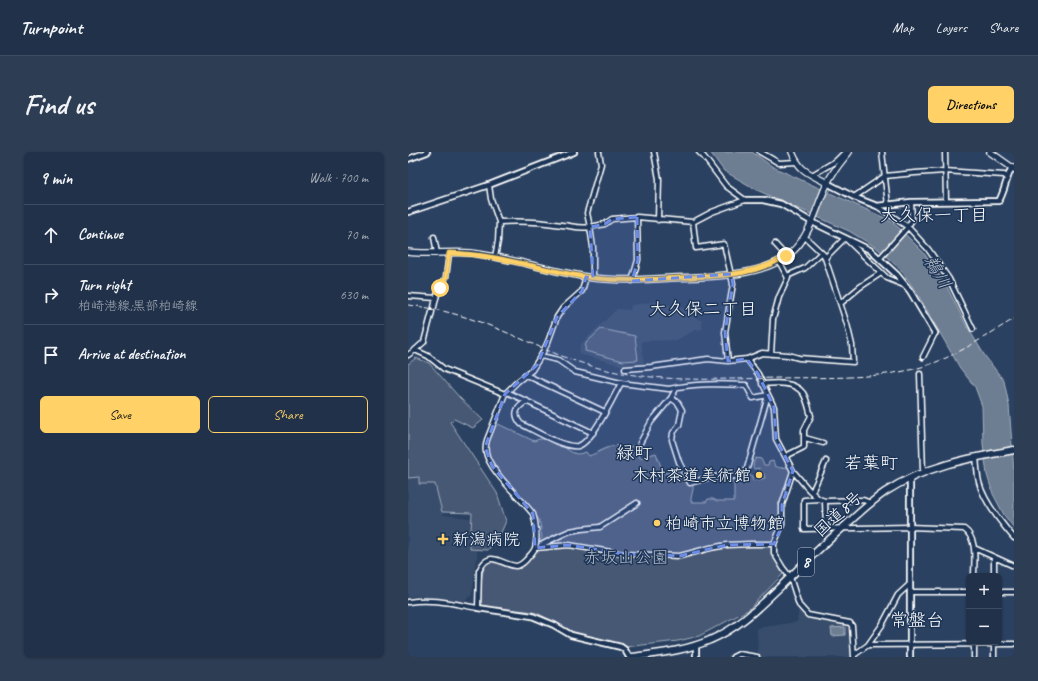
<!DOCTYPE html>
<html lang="en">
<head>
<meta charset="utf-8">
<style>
  body { margin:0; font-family:Caveat,"Klee One",sans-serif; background:#2d3d53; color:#f1f3f6 }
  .controls { position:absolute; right:12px; bottom:12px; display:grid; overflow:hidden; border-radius:6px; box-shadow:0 1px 3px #0004 }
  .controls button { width:36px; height:36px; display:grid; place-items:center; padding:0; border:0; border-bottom:1px solid #3d4c61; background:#203149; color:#f1f3f6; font:20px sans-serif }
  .stop { position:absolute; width:12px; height:12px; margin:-9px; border:3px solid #ffd166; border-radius:50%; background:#fff }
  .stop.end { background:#ffd166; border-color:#fff; box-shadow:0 1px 4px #0008 }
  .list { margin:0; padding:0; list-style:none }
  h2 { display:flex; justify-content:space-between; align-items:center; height:52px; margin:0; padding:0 16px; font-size:17px }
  h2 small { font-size:13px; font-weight:400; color:#a2a9b4 }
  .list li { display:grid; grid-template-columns:26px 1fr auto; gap:12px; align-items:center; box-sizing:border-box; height:60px; padding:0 16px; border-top:1px solid #3d4c61 }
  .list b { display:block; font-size:15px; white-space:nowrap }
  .list p { margin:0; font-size:13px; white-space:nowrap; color:#a2a9b4 }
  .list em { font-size:13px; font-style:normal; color:#a2a9b4 }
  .actions { display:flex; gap:8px; padding:12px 16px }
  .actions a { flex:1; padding:9px 0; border:1px solid #ffd166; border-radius:6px; text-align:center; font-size:14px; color:#ffd166 }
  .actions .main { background:#ffd166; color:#111 }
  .icon { flex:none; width:22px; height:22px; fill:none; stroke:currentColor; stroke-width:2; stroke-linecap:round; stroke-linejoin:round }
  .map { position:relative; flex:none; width:606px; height:505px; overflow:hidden; border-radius:6px }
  header { display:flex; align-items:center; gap:24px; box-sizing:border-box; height:56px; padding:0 20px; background:#203149; border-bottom:1px solid #3d4c61 }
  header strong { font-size:19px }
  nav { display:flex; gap:22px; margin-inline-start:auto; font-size:14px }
  .intro { display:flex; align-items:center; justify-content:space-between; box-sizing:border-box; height:96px; padding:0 24px }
  h1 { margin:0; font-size:28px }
  .button { padding:10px 18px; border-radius:6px; background:#ffd166; color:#111; font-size:14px; font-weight:700 }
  main { display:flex; gap:24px; padding:0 24px }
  aside { flex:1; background:#203149; border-radius:6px; box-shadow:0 1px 3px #0004 }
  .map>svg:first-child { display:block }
  .built { fill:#394e6c }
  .green { fill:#465975; stroke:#a2acba }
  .water { fill:#6d7d92; stroke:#a7b1be }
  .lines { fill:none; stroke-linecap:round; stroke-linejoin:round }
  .stream { stroke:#a7b1be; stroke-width:1 }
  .minor-casing { stroke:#fff; stroke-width:7 }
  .tertiary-casing { stroke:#fff; stroke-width:8 }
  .secondary-casing { stroke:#fff; stroke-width:8 }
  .trunk-casing { stroke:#fff; stroke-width:9 }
  .minor { stroke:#1d3557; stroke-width:4 }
  .tertiary { stroke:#1d3557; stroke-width:4.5 }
  .secondary { stroke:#1d3557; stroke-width:5.5 }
  .trunk { stroke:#1d3557; stroke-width:6 }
  .rail { stroke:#fff; stroke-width:1; stroke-dasharray:6 3; stroke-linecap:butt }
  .minor-bridge-casing { stroke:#fff; stroke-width:7; stroke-linecap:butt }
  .minor-bridge { stroke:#1d3557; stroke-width:4 }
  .route { stroke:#ffd166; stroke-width:5 }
  .marked { fill:#6c8ce6; fill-opacity:0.2; stroke:#6c8ce6; stroke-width:3; stroke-dasharray:8 5; stroke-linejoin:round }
  .poi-dot { fill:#ffd166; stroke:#1d3557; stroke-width:1.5 }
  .labels { text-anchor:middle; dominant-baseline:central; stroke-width:3; stroke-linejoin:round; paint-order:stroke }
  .shield { fill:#1d3557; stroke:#bbc2cd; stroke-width:1 }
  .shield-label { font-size:16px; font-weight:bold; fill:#fff }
  .poi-label { font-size:17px; fill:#fff; stroke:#1d3557; text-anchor:start }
  .street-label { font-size:17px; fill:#fff; stroke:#1d3557 }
  .park-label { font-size:17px; fill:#b5bdc8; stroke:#1d3557 }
  .neighbourhood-label { font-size:18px; fill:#fff; stroke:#1d3557 }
  .water-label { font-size:18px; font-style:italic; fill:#b6bec8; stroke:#1d3557 }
</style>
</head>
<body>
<header>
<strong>Turnpoint</strong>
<nav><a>Map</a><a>Layers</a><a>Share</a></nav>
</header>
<div class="intro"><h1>Find us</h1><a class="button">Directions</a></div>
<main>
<aside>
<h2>9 min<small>Walk · 700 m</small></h2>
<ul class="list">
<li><svg class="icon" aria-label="ahead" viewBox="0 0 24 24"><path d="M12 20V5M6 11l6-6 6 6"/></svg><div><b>Continue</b></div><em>70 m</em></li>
<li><svg class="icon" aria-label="right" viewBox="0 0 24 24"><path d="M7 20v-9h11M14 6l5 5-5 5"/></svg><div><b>Turn right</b><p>柏崎港線;黒部柏崎線</p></div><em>630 m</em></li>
<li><svg class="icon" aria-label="arrive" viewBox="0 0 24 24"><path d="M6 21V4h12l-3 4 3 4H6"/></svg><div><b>Arrive at destination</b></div></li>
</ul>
<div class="actions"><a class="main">Save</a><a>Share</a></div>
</aside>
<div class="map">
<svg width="606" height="505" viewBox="0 0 606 505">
  <rect width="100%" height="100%" fill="#2a4161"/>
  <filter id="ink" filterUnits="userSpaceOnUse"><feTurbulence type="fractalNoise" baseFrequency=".025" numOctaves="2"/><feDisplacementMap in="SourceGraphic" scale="8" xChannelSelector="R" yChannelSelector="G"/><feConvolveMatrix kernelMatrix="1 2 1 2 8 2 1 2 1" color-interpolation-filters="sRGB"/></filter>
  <g filter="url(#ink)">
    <path class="built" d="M247 150 251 151V154H256V152L282 158 281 163 294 169V177L287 178 268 188 233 189 236 212 227 214H216L171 202 172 193 209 157 222 158 223 153Z
      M11 325V332H27L35 363 69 367V406L67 411 65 437 63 444 57 449 9 444 0 445V326Z
      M391 457 398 463 441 472 442 505H350L349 476 389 470Z"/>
    <path class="green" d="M193 177 227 184 230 208 215 209 177 199 178 191Z
      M8 206 21 211 52 246 75 268 65 276 46 267 42 270 89 341 98 369 92 383 80 398 62 397 64 361 34 360 27 332H11V325L0 326V212Z
      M88 271 126 289C136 284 146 289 155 294 159 297 163 301 169 302 171 302 175 301 178 300L181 304C192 300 197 295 210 293L213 296 225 294 232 306 248 301 255 320 260 321 271 319 278 330 285 333C286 339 282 345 283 350H298L300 347H305L309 349H326V332L323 331 324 327 335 326 342 323 344 324 345 329 357 326 356 322H352L351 316 346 317C344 314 346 309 348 306L353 307 356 313H360L361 310 365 309 367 314 372 316 381 315 383 320 373 350 370 351C374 357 373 378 369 385 368 387 366 388 364 389L365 402 375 422 340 458 291 484 270 489 217 495 190 486 179 485 169 482 129 461 119 459 75 455 73 451C73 439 70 405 89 409 94 410 98 415 104 416 106 416 110 416 113 416L130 397V390L134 386C133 381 133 373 131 368 119 345 77 320 80 292 81 284 85 278 88 271Z"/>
    <path class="water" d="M302 0H344L365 15 479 67 490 75 515 100 538 133 557 171 577 204 596 229 601 253 606 320V376L596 363 585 342 579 323 575 292 574 254 567 235 552 216 509 141 493 118 469 96 441 79 351 39 316 19Z
      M437 475V483L424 484 423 476Z"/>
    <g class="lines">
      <path class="stream" d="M421 41 423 37"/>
      <g class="minor-casing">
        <path id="minor" d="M246 0 251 27 250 68
          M291 0 296 5 318 34 337 48
          M352 0 371 11 388 10
          M474 0 480 53
          M537 0 538 49
          M404 23 428 9 437 0
          M81 33 83 47 91 70C112 69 134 70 154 73 166 74 170 77 182 75L179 61 193 12 191 0
          M446 45 477 24 507 21 537 19 596 23 599 25
          M469 54 500 75 520 97 541 127 565 177
          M285 70 288 96 316 92 325 132 317 180 320 209
          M26 85 29 101
          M367 92 379 105
          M87 105 90 89 91 70
          M417 106 437 86 479 126 498 134
          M472 106 498 77 504 68 503 50
          M379 124 397 116 413 101
          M185 126V95L182 75 197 72 204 67 229 65 285 70 304 60 337 48
          M224 129 230 108 229 65
          M0 144 28 146 32 135 38 125 41 101
          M433 151 452 135 473 121
          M26 155 28 146
          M140 190 149 165 155 156 174 139 178 125
          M7 198 16 190 24 160
          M363 202 365 167 371 145 380 126 371 109
          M0 203 7 198 20 204 36 217 97 242
          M133 204 150 208 167 220 213 231
          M515 205 527 181
          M339 207 350 222 366 255 368 287 385 319 401 338 411 347 417 349 455 348 463 351
          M217 217 243 215 300 207 320 209 339 207 354 201 380 203 391 206 445 210 444 193 439 172 416 103 397 85
          M512 222 515 320
          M118 223 197 260
          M354 232C367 231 386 229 395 241 399 247 401 257 403 264L396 278V295L378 304
          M99 240 185 281
          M263 246 270 251 274 258 271 273 265 281 264 288 271 310 282 331 303 325 334 324 338 320 360 243
          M119 249C109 255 104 261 113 272 126 278 155 296 170 294 184 291 206 244 213 231L261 237C286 231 313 232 338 233L345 246 360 243
          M397 286 415 291
          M232 291 243 270 263 246 269 235
          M568 305C569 313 569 322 571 330 575 348 594 372 606 386
          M385 319 374 353V373L366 392V401L375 416 382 425 391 453 400 463 442 471 444 474 446 505
          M404 340 418 309
          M411 347 396 348V377L501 375 556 377C570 387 566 409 566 424
          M417 349 418 377
          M133 393 153 383 162 379 173 377 192 375 229 351
          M127 396 161 393 215 402 272 404 302 396 319 393 343 392H366
          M566 396 606 414
          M586 405V424
          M502 440H561
          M591 440H606
          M0 450C24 446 47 452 70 456L71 419C81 396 93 413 108 414 112 414 115 411 118 408 121 404 125 401 127 396 130 386 128 371 125 362 113 346 81 319 78 300 77 296 78 292 79 288L97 242 109 230 124 218 134 202
          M460 493 606 492
          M446 503 460 493 474 473 490 443 502 432
          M325 505 331 502 349 505
          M566 505V490
          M586 505V490"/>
      </g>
      <g class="tertiary-casing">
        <path id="tertiary" d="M0 7 19 0
          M419 31 446 45 469 54 503 50 591 49C597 38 598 27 604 15
          M337 48H355L373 52 404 70 462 98 489 123 502 139 527 181
          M0 60 81 33 166 0
          M70 456 124 464 146 473 163 483 213 495 217 498 221 505
          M288 494V505
          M502 505V326"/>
      </g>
      <g class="secondary-casing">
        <path id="secondary" d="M384 0C392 20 401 21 419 31
          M582 0 606 17
          M0 100C21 103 42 99 63 101 105 106 144 120 185 126 211 129 237 128 263 126 298 125 356 125 383 101 403 83 408 56 419 32 424 20 433 10 441 0"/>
      </g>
      <g class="trunk-casing">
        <path id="trunk" d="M225 505C252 501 277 499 302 488 331 476 351 455 374 433 395 412 417 391 440 371 452 360 464 349 477 340 517 314 561 306 606 298"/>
      </g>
      <use href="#minor" class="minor"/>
      <use href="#tertiary" class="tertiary"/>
      <use href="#secondary" class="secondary"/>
      <use href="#trunk" class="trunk"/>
      <path class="rail" d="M0 153C27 156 54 163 80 173 112 185 143 202 177 212 240 232 307 227 372 226 420 225 470 228 517 214 549 204 577 184 606 167"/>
      <g class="minor-bridge-casing">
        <path id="minor-bridge" d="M134 202 140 190"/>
      </g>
      <use href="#minor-bridge" class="minor-bridge"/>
    </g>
  </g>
  <g class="lines" filter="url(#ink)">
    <path class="route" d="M32 136 38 125 41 101C90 102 136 119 184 126 219 130 253 127 288 125 318 124 352 121 378 104"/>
  </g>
  <path class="marked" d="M229 65 230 108 224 129 323 122 325 132 317 180 320 209 339 207 350 222 366 255 368 287 385 319 374 353V373L366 392 319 393 272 404 215 402 161 393 127 396 125 362 84 314 77 295 97 242 129 213 149 165 174 139 178 125 185 126 182 75 197 72 204 67Z"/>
  <g class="poi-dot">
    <circle cx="351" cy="323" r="4"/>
    <circle cx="249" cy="371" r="4"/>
    <path d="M33 381h4v4h4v4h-4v4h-4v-4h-4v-4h4z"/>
  </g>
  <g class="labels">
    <rect class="shield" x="390" y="396" width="16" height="28" rx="3"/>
    <g class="shield-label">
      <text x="398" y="410">8</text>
    </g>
    <g class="poi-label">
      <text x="343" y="323" text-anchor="end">木村茶道美術館</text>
      <text x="257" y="371">柏崎市立博物館</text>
      <text x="44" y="387">新潟病院</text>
    </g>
    <g class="street-label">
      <text transform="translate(430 362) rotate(-42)">国道8号</text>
    </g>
    <g class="park-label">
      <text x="218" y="405">赤坂山公園</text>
    </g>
    <g class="neighbourhood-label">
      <text x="526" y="63">大久保一丁目</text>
      <text x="295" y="157">大久保二丁目</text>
      <text x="226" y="301">緑町</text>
      <text x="463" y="311">若葉町</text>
      <text x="509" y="468">常盤台</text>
    </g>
    <g class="water-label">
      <text transform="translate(530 120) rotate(59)">鵜川</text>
    </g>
  </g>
</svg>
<div class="controls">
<button>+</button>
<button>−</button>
</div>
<div class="stop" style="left:32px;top:136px"></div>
<div class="stop end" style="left:378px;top:104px"></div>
</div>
</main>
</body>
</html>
